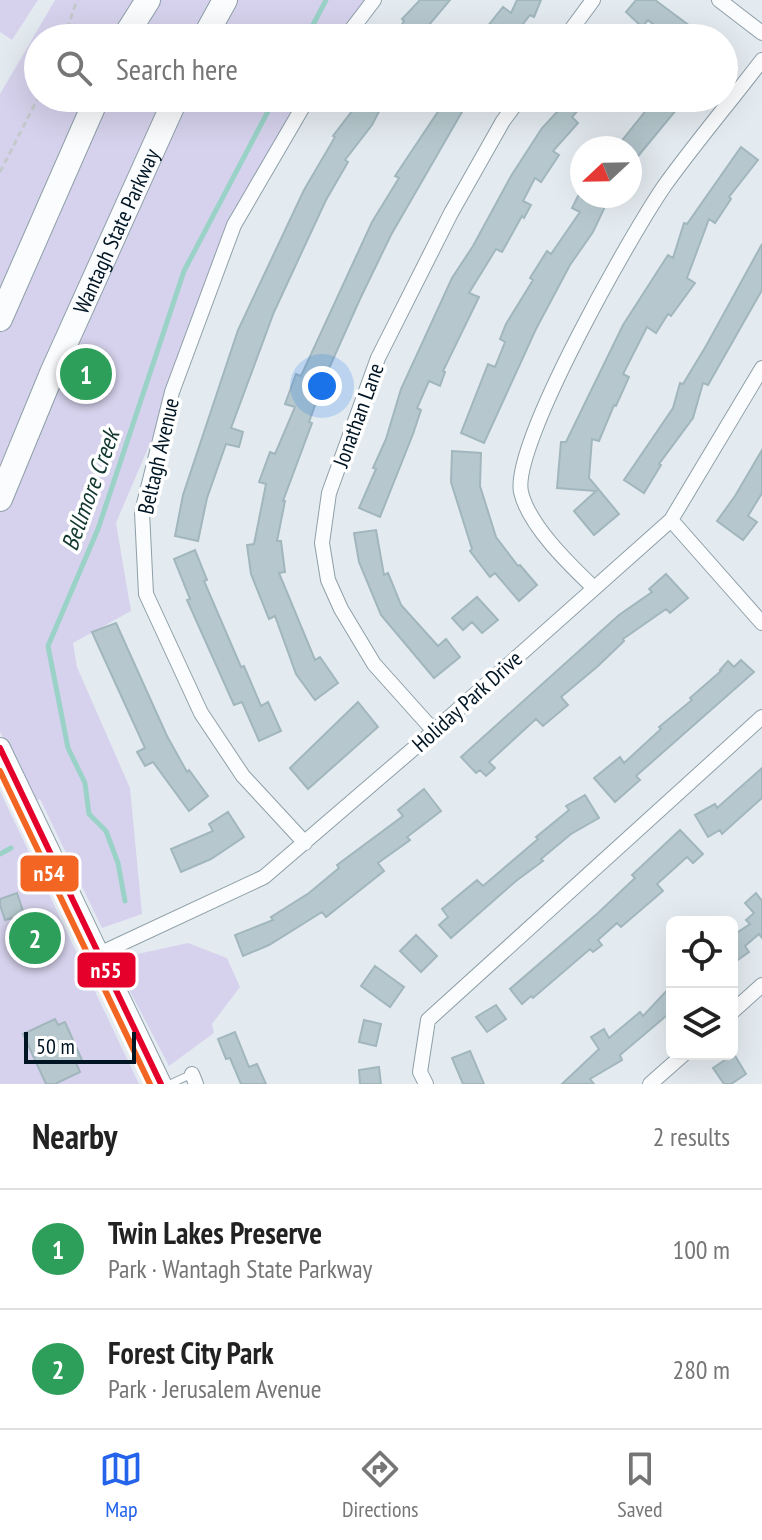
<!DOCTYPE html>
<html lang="en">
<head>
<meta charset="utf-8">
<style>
  body { margin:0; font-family:"PT Sans Narrow",sans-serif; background:#f2f2f2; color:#222 }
  .controls { position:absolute; right:24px; bottom:24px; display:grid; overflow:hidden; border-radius:12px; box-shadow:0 8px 32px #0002 }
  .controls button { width:72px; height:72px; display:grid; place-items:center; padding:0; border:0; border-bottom:2px solid #e0e0e0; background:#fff; color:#222; font:40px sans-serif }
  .compass { position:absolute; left:570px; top:136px; width:72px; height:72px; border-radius:50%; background:#fff; box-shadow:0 8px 32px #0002; rotate:248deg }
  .scale { position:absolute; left:24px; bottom:20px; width:112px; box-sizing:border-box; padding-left:8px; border:4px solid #001524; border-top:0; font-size:22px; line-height:28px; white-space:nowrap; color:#001524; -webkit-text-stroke:6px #fff; paint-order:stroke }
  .you { position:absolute; left:322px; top:386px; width:28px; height:28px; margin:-20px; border:6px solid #fff; border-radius:50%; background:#1a73e8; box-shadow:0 0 0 12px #1a73e833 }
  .badge { display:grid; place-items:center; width:52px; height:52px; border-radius:50%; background:#2563eb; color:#fff; font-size:26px; font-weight:700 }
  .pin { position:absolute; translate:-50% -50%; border:4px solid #fff; box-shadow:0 2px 8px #0006 }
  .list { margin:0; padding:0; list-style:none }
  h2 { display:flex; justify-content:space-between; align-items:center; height:104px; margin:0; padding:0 32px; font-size:34px }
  h2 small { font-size:26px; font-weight:400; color:#767676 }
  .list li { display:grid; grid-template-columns:52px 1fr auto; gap:24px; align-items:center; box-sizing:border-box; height:120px; padding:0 32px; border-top:2px solid #e0e0e0 }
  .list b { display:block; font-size:30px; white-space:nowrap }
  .list p { margin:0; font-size:26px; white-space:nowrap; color:#767676 }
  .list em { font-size:26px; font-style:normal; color:#767676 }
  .icon { flex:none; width:44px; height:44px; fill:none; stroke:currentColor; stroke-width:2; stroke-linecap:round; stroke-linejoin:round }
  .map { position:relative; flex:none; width:762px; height:1084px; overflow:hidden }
  .search { position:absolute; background:#fff; box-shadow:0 8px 32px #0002; left:24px; right:24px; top:24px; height:88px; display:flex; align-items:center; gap:20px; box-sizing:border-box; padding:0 28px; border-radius:44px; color:#767676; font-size:30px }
  .sheet { height:344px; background:#fff }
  nav { display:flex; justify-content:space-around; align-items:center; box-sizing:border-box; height:112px; border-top:2px solid #e0e0e0; background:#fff; font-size:22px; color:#767676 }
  nav a { display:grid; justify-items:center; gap:4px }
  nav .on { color:#2563eb }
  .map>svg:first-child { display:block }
  .green { fill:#d6d2ed }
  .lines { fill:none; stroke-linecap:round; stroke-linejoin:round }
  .stream { stroke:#9ad2c7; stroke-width:5 }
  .building { fill:#b6c8ce; stroke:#a1b6bd; stroke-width:2 }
  .service-casing { stroke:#8e9fa8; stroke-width:9 }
  .minor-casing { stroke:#8e9fa8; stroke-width:16 }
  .primary-casing { stroke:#8e9fa8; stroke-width:22 }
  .motorway-casing { stroke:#8e9fa8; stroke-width:26 }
  .path { stroke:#c4c9cc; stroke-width:3; stroke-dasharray:6 4; stroke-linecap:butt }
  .service { stroke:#fbfcfd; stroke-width:7 }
  .minor { stroke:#fbfcfd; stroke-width:14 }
  .primary { stroke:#fbfcfd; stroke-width:20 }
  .motorway { stroke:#fbfcfd; stroke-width:24 }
  .bus-1-casing { stroke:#fff; stroke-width:12 }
  .bus-2-casing { stroke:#fff; stroke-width:12 }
  .bus-1 { stroke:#e4002b; stroke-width:6 }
  .bus-2 { stroke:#f26522; stroke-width:6 }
  .labels { text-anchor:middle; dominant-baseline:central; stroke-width:7; stroke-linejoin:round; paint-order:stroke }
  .street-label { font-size:22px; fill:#001524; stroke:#fff }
  .water-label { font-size:24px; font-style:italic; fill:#133830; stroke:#fff }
  .line-badge { stroke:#fff; stroke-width:3 }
  .badge-label { font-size:22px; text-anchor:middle; font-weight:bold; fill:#fff }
</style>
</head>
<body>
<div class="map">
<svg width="762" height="1084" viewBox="0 0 762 1084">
  <rect width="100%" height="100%" fill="#e4ebf0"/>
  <path class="green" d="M0 0H38L12 40 0 32Z
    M55 0H374L345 38H38V98H308L234 225 172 392 116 523 131 611 73 643 77 667 130 788 142 914 102 928 40 799 34 801 0 732V94Z
    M0 791 139 1084H0Z
    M188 943 227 958 240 987 212 1024 214 1033 169 1066 122 976 133 955Z"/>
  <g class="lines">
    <path class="stream" d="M306 38 326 0
      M0 854 11 848
      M125 901 118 863 106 831 89 814 85 783 68 748 48 646 98 529 184 271 275 98"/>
  </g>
  <path class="building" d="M420 0H450L418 38H394L404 21 402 19Z
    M517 0H541L534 17 530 15 512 38H490L483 32 503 7 511 13Z
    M636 0H655L706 38H670L648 20 642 27 626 12Z
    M362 98H386L372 125 345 160 348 162 326 200 274 312 231 428 243 432 239 447 226 444 207 498 198 541 175 536 183 495 238 330 304 190 335 137 333 136Z
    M425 98H470L391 235 360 299 326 375 309 422 312 423 283 501H285L277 541H281L285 572 279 573 315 660 320 657 338 683 315 700 296 674 275 616 269 619 251 574 247 545 254 544 266 484 259 482 270 452 275 454 295 407 285 404 296 374 301 376 372 222 399 178 395 176 441 107Z
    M570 98H589L572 117 578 123 553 151 559 155 541 182 535 178 523 201 531 205 524 218 522 216 502 252 496 249 469 293 479 297 443 371 445 372 440 386 429 381 417 408 421 410 413 434 380 517 359 508 376 469 373 468 386 439 401 389 452 278 473 246 511 176 542 128Z
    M656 98H686L630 166V148H616Z
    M741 147 758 160 729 197 731 199 715 223 709 219 687 278 695 283 671 316 668 314 656 333 647 327 623 374 629 377 616 406 614 405 599 441 592 439 589 478 619 514 594 535 574 511 596 491 557 488 561 442H566L623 325 668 255 673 258 684 223 687 224Z
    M578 196H610L593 232 570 265 536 329 484 443 461 433 488 364 495 367 505 342 500 339 506 324 533 280 530 278 547 251 551 254 580 212 572 208Z
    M762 244V290L708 385 703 383 693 418 659 464 661 465 644 493 624 480 673 408 680 383 683 384 706 346Z
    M762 450V493L748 516 757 522 743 540 717 521 735 496Z
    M452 451 481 453 480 486 496 537 518 566 520 565 537 585 519 601 495 573 490 577 470 551 472 549 451 482Z
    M376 530 384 575 388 573 401 605 438 646 446 639 460 657 434 678 381 615 359 562 354 533Z
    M195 550 207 580 204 581 241 667 244 666 261 706 268 702 281 731 259 741 242 702 234 705 187 600 190 599 174 559Z
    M666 574 688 598 670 613 666 609 623 639 624 641 598 666 561 697 568 705 543 726 536 719 489 762 495 768 486 776 480 770 476 773 461 757 619 615 652 592 649 589Z
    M477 597 498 620 482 633 472 622 463 630 452 618Z
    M116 623 167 736 187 772 189 770 208 796 189 811 153 762 145 766 137 752 145 748 92 632Z
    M741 660 754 672 636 776 640 780 615 802 594 778 620 757 624 763 661 729 659 727 692 700 690 698 721 671 720 670 728 661 734 667Z
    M358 702 378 727 308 789 290 768Z
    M762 768V798L722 834 720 830 708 837 695 815 715 804 717 808Z
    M424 789 441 811 407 837 410 840 378 863 384 871 326 917 322 912 269 945 243 956 235 935 273 920 271 917 309 893 339 868 337 865 403 816 398 810Z
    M585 795 599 818 571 834 541 859 543 861 516 881 451 938 439 925 448 917 442 909 477 880 483 886 538 839 536 837 569 810 566 806Z
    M228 812 244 837 211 859 181 872 171 849 213 831 209 824Z
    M680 830 703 854 693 863 687 857 657 884 663 891 621 927 617 923 598 940 602 945 593 952 590 949 533 998 531 996 522 1004 510 989 598 913 635 878 632 875Z
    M17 893 30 932 18 936 12 918 5 920 0 905V899Z
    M756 893 762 901V938L759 934 745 946 749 952 732 964V936L750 924 746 920 754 913 745 903Z
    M416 935 437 956 421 972 400 951Z
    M375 966 404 987 390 1007 361 986Z
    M672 985V1011L620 1055 622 1060 590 1079 594 1084H562L599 1049 591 1037 604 1029 609 1038 640 1012 643 1016Z
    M496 1005 506 1019 487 1032 476 1017Z
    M55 1019 58 1025 65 1022 82 1060 76 1063 80 1072 55 1084H46L23 1034Z
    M364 1020 381 1024 376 1046 359 1042Z
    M235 1032 249 1067 257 1064 266 1084H241L230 1058 226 1059 218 1039Z
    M470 1051 484 1084H463L452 1058Z
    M734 1054 746 1074 731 1084H724L713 1068Z
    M379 1067 381 1084H360L359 1070Z"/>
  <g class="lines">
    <g class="service-casing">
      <path id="service" d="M170 1084 192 1074"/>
    </g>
    <g class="minor-casing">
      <path id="minor" d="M719 0 762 33
        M345 38 374 0
        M565 38 593 0
        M671 520 762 623
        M594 588C570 565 529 526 521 492 511 445 633 231 665 185 696 142 730 102 762 60
        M434 731 374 664 341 609 328 580 322 543 329 493 378 358 451 213 503 121 520 98
        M305 843 243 776 201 713 146 594 142 512 172 392 234 225 308 98
        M99 954 264 877 434 731 671 520 762 368
        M732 1012 762 985
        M192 1074 196 1084
        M426 1084 420 1072 428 1020 762 717
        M650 1084 684 1054"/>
    </g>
    <g class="primary-casing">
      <path id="primary" d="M0 748 161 1084"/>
    </g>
    <g class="motorway-casing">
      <g id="motorway">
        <path d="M124 38 148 0"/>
        <path d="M204 38 225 0"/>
        <path d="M0 319 97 98"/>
        <path id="s1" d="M0 499 52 373 176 98"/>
      </g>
    </g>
    <path class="path" d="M64 38 77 0
      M0 172 38 98"/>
    <use href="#service" class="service"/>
    <use href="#minor" class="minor"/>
    <use href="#primary" class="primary"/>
    <use href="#motorway" class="motorway"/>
    <g class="bus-1-casing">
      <path id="bus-1" d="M0 748 161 1084"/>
    </g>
    <g class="bus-2-casing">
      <path id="bus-2" d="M0 771 150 1084"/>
    </g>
    <use href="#bus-1" class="bus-1"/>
    <use href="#bus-2" class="bus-2"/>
  </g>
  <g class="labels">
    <g class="street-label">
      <text stroke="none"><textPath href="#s1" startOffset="292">Wantagh State Parkway</textPath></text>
      <text transform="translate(358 415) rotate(-70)">Jonathan Lane</text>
      <text transform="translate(158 456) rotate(-77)">Beltagh Avenue</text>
      <text transform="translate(467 701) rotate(-42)">Holiday Park Drive</text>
    </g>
    <g class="water-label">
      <text transform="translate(90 490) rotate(-70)">Bellmore Creek</text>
    </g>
  </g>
  <g class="line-badge">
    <rect x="19" y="854" width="61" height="39" rx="8" fill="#f26522"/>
    <rect x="76" y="951" width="61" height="38" rx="8" fill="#e4002b"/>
  </g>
  <g class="badge-label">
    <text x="49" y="881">n54</text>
    <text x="106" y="978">n55</text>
  </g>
</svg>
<div class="controls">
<button><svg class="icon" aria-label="locate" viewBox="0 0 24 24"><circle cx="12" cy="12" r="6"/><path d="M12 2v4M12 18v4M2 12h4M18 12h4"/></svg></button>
<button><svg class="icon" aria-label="layers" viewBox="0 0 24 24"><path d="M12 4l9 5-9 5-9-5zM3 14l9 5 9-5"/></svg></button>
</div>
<svg class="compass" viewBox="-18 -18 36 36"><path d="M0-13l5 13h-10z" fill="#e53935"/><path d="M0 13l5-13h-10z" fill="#767676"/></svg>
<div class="scale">50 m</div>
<div class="you"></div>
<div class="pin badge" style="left:86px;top:374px;background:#2e9e5b">1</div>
<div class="pin badge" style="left:35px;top:938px;background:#2e9e5b">2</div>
<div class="search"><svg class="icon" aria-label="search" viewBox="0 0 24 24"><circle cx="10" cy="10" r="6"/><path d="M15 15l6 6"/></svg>Search here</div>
</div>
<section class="sheet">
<h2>Nearby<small>2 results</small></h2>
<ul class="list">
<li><span class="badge" style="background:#2e9e5b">1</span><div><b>Twin Lakes Preserve</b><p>Park · Wantagh State Parkway</p></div><em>100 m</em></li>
<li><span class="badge" style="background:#2e9e5b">2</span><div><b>Forest City Park</b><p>Park · Jerusalem Avenue</p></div><em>280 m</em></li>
</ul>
</section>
<nav>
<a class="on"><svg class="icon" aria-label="map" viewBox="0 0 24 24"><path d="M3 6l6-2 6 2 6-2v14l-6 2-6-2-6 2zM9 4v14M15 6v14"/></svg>Map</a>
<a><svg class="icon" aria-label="directions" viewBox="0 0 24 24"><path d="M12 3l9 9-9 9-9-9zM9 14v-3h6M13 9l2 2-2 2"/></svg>Directions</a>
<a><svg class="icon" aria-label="saved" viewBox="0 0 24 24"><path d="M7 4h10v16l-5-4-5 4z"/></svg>Saved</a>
</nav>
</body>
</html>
